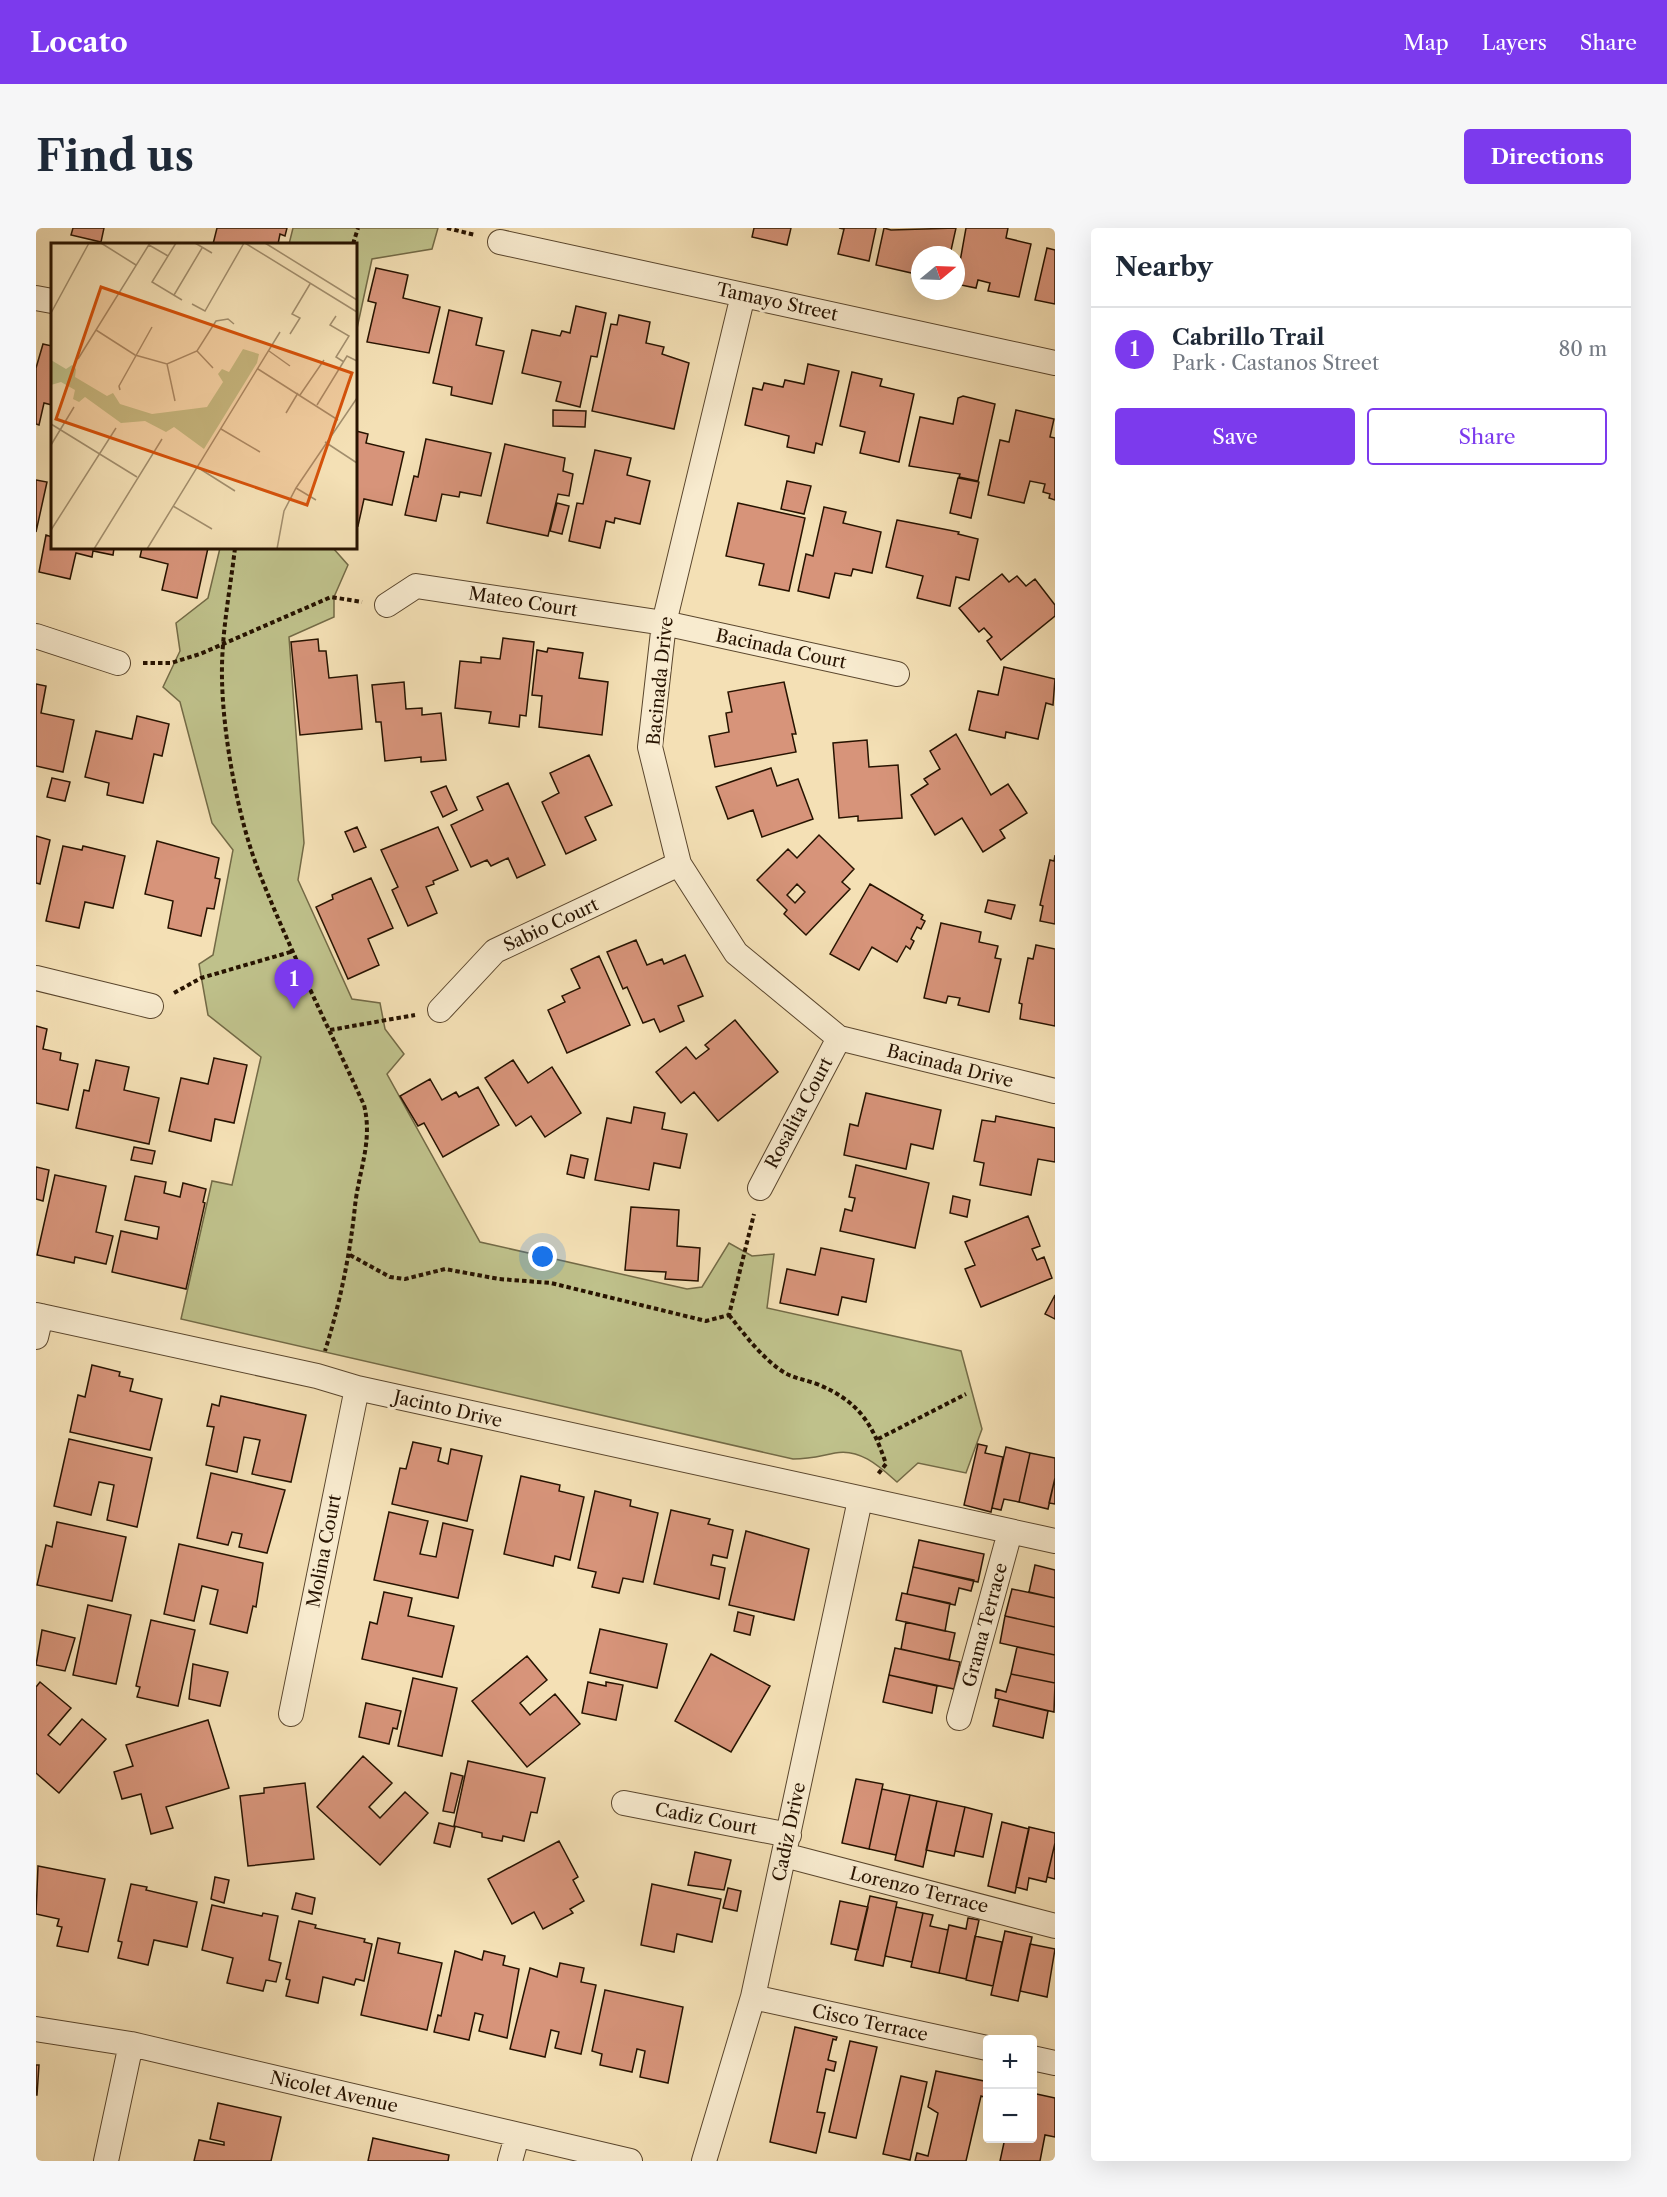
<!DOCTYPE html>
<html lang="en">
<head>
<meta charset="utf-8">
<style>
  body { margin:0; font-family:"Libre Caslon Text",serif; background:#f6f6f7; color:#1f2937 }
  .controls { position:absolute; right:18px; bottom:18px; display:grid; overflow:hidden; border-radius:6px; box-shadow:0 6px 24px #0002 }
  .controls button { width:54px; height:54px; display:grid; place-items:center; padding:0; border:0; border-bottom:2px solid #e0e1e3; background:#fff; color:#1f2937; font:30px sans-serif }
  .compass { position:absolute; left:875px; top:18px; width:54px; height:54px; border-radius:50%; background:#fff; box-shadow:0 6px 24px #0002; rotate:71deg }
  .you { position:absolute; left:507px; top:1029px; width:21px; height:21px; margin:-15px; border:4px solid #fff; border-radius:50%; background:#1a73e8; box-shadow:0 0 0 9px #1a73e833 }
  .badge { display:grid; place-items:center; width:39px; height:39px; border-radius:50%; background:#7c3aed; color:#fff; font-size:20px; font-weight:700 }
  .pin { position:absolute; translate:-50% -50px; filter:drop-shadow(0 2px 3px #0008) }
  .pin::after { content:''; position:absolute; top:32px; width:21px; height:18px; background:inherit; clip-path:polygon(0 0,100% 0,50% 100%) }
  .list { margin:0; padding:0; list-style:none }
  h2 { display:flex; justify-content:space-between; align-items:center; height:78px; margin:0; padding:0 24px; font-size:26px }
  h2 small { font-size:20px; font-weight:400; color:#747a83 }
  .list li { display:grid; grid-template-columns:39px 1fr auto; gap:18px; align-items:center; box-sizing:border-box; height:84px; padding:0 24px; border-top:2px solid #e0e1e3 }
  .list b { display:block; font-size:22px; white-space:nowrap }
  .list p { margin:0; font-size:20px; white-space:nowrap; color:#747a83 }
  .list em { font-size:20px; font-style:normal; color:#747a83 }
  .actions { display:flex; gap:12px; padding:18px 24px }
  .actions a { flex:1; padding:14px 0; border:2px solid #7c3aed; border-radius:6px; text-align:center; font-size:21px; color:#7c3aed }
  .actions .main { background:#7c3aed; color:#fff }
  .map { position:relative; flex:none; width:1019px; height:1933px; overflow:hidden; border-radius:6px }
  header { display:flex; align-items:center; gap:36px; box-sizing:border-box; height:84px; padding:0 30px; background:#7c3aed; color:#fff }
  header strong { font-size:28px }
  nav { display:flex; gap:33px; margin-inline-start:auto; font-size:21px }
  .intro { display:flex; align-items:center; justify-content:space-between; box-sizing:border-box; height:144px; padding:0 36px }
  h1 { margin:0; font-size:42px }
  .button { padding:15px 27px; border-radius:6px; background:#7c3aed; color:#fff; font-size:21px; font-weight:700 }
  main { display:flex; gap:36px; padding:0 36px }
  aside { flex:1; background:#fff; border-radius:6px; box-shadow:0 6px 24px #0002 }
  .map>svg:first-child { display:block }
  .green { fill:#bfc18b; stroke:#736a46; stroke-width:1.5 }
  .building { fill:#d7947a; stroke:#271300; stroke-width:1.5; fill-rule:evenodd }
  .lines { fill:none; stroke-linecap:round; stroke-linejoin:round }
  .minor-casing { stroke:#5a462d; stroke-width:26 }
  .path { stroke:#271300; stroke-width:4; stroke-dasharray:4.5 3; stroke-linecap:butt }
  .minor { stroke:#f8ebcf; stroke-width:24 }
  .labels { text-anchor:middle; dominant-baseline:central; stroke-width:6; stroke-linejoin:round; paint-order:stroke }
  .street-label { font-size:18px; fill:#271300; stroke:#f8ebcf }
  .inset-road { fill:none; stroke:#a28e6d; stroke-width:1.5 }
  .view { fill:#d5520b; fill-opacity:0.15; stroke:#d5520b; stroke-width:3 }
  .inset-edge { fill:none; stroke:#271300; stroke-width:3 }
</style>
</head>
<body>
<header>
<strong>Locato</strong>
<nav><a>Map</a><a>Layers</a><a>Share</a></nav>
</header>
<div class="intro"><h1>Find us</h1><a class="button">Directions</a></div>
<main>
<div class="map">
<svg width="1019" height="1933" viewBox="0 0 1019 1933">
  <rect width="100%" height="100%" fill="#f4e0b5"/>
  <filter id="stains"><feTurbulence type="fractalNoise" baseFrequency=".00333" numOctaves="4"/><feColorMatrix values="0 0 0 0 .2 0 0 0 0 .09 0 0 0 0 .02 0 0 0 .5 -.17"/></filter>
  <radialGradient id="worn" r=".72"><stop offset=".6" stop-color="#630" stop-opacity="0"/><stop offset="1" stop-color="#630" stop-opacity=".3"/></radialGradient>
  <path class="green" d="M257 0H402L396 21 336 31 320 105V16H253Z
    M184 320H297L312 337 298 369V389L253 409 268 615 262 652 316 771 344 775 349 801 368 826 351 846 444 1014 651 1061 666 1059 693 1015 716 1028 738 1026 731 1080 925 1123 946 1201 930 1245 882 1235 861 1254C844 1239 824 1220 799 1225 783 1228 775 1231 757 1231L145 1091 176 953 196 957 225 829 172 787 163 736 177 727 197 622 176 595 144 474 127 459 144 423 140 395 172 370Z"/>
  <path class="building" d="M37 0H68L65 14 35 7Z
    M181 0H251L249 8 244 6 242 16H177Z
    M718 0H755L751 17 716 9Z
    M803 0H840L833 33 802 26 808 1Z
    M848 0 855 2 920 0 914 27H884L880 46 840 37Z
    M930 0H972L970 10 995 16 983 69 952 63 954 55 942 52 940 60 920 56Z
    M1011 20 1019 22V76L999 72Z
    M340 40 372 47 367 70 404 79 393 125 331 114 340 75 332 73Z
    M540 78 570 85 561 129 555 128 544 179 520 173 525 154 486 145 496 102 524 108 526 103 534 105Z
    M413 82 446 90 440 117 468 123 456 176 415 167 416 159 397 155Z
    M583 87 614 94 610 115 628 119 626 126 653 135 638 201 556 183 575 96 581 97Z
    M7 116 16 118V177L8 175 3 197 0 196V140Z
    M772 136 803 143 786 217 780 215 778 225 751 219 753 208 709 197 717 160 726 162 728 155 747 159 749 152 768 156Z
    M816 144 846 151 844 158 878 166 863 234 824 225 829 204 804 198Z
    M927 168 959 176 942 253 923 249 924 246 873 238 884 189 917 196 922 170Z
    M517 182 550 183 549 199 517 198Z
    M980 182 1018 191 1014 209 1019 210V272L1013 270 1014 266 1007 264 1009 256 994 253 988 275 952 267 964 212 973 214Z
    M320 203 332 206 330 215 368 224 356 277 328 271 322 298 320 297Z
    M390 211 455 225 445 268 424 264 423 269 406 266 400 293 369 287 378 248 382 249Z
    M469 216 529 230 527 243 537 246 533 268 522 266 512 308 451 295Z
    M559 222 595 230 591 247 614 253 604 296 579 290 578 295 570 293 564 320 533 313 541 275 547 276Z
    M922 250 943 254 935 290 914 285Z
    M0 252 11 254 0 304Z
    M751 253 775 258 768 286 745 281Z
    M521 275 533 278 526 306 514 303Z
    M702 275 769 290 753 363 723 357 728 336 690 328Z
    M788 279 810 284 807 295 845 304 836 345 817 341 815 348 799 345 793 370 762 363 770 326 777 328Z
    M861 292 923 304 922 306 942 311 933 352 920 349 914 378 881 370 887 348 850 339Z
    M10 307 16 309V320H78L77 327 57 323 56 329 40 325 34 351 3 344Z
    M106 320H172L161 370 126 362 132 336 104 329Z
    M966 346 973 354 981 348 990 358 999 351 1019 377V388L965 432 951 413 956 409 948 400 943 404 923 380Z
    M467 410 498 414 490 488 484 487 483 499 453 495 455 484 419 480 424 433 445 435V429L464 431Z
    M282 411 283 423H290L293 450 321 447 326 501 264 507 255 414Z
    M512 420 547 425 543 450 572 454 566 507 503 499 506 468 496 467 501 422 511 424Z
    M968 439 1019 451 1017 477 1010 475 1002 511 970 504 969 510 933 502 942 463 962 467Z
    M368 454 370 481 386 480V487L405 485 410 532 385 534V529L349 533 345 494H340L336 457Z
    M748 454 760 506H756L760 524 679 539 673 508 693 504 690 485 696 484 692 464Z
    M0 456 10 458 5 485 38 492 27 544 0 538Z
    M101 488 133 496 126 528 118 526 107 575 71 567 73 555 49 549 60 503 96 511Z
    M920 506 955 567 972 556 991 585 964 602 969 610 947 624 926 590 899 607 875 567 892 556 888 551 904 541 894 523Z
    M831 512 833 539 862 537 866 590 822 593V588L803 590 797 515Z
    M553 527 576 577 549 589 560 612 530 626 506 574 523 565 514 545Z
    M735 540 741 558 762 551 777 591 726 609 717 582 692 591 680 559Z
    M16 550 34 554 29 573 11 569Z
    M472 555 509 637 481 650 472 630 455 638 451 632 435 639 415 597 447 582 441 569Z
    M410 558 421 582 407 589 395 564Z
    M321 599 330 619 318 624 309 604Z
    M402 599 422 642 397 653 398 656 390 659 401 685 372 698 356 662 362 659 345 622Z
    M783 607 818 641 806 654 814 661 770 707 748 686 751 682 721 652 752 621 761 630ZM761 656 769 664 759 675 751 667Z
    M0 608 14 612 4 656 0 655Z
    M121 613 183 630 179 650 184 651 178 681 171 680 165 708 132 700 137 673 109 666Z
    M27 618 46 622 47 618 89 628 77 680 49 674 43 700 10 693Z
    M1019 627V696L1004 693 1007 678 1004 677 1014 632 1018 633Z
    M335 650 357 700 332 711 343 737 312 751 280 679 297 671 296 667Z
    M834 656 887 687 885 691 889 693 885 701 881 699 875 711 878 713 874 721 870 718 861 734 836 719 823 742 794 726Z
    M952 672 979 677 975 691 949 684Z
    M905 695 945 704 943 714 962 718 959 730 965 731 953 784 922 777 924 770 912 768 910 775 888 770Z
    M600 712 611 737 626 731 628 736 649 727 667 768 642 778 648 793 624 804 618 791 607 795 591 759 587 761 571 724Z
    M1000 717 1019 721V798L984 791 986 776 983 775 992 730 997 731Z
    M563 728 594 797 531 825 512 782 529 774 526 768 544 760 535 741Z
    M699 792 742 844 682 893 658 864 645 875 620 844 650 819 660 831 673 821 669 817Z
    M0 798 11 801 7 821 25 825 24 832 42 836 32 882 0 875Z
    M178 830 211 837 198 895 179 891 175 913 133 903 145 850 172 856Z
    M60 832 93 839 88 862 123 870 113 916 40 900 48 862 53 863Z
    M477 832 492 855 516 839 545 885 509 909 495 888 480 898 449 850Z
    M394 851 406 872 420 864 423 869 442 859 463 897 407 929 388 895 382 898 364 868Z
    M830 865 905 882 897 921 875 916 870 941 808 927 814 896 822 898Z
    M598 879 629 885 626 901 651 906 644 940 618 935 613 962 559 952 571 890 595 895Z
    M960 888 1019 900V934L1002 931 995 967 944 957 948 935 938 933 946 892 959 894Z
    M98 919 119 923 116 936 95 932Z
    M535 927 552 931 548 950 531 946Z
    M820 937 893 955 879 1020 804 1003 809 981 816 983 819 970 813 969Z
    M0 939 13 942 7 973 0 971Z
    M19 947 70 958 60 1004 77 1008 70 1036 39 1029 38 1035 1 1027Z
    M99 948 130 954 128 965 144 969 147 955 170 961 167 974 169 975 150 1061 76 1044 85 1003 121 1011 123 999 89 992Z
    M917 968 934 972 931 989 914 985Z
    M595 979 643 982 641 1018 664 1020 662 1053 629 1051 630 1044 589 1042Z
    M992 988 1004 1018 996 1021 1001 1032 1008 1029 1016 1050 945 1079 929 1041 939 1037 929 1014Z
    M785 1020 838 1031 830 1074 806 1069 802 1087 744 1075 751 1041 779 1047Z
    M1019 1067V1091L1009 1086Z
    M56 1137 84 1144 83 1148 97 1151 94 1163 126 1171 114 1222 34 1204 42 1167 49 1169Z
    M185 1168 270 1187 255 1254 216 1246 224 1212 208 1209 201 1244 170 1237 178 1199 171 1198 176 1176 183 1178Z
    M33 1211 116 1230 101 1299 71 1292 78 1257 63 1254 55 1287 18 1278Z
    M377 1214 405 1220 402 1233 412 1236 415 1221 446 1228 431 1293 356 1276 364 1240 370 1241Z
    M942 1216 951 1218 949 1225 967 1229 955 1284 928 1277Z
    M970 1219 994 1225 983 1274 968 1271 965 1282 956 1280Z
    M994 1225 1019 1230V1250L1012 1281 983 1274Z
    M175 1245 249 1262 231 1325 203 1319 206 1306 196 1304 192 1317 161 1310Z
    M485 1248 524 1257 523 1263 548 1269 534 1332 519 1328 517 1338 468 1326Z
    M1019 1250V1276L1013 1275Z
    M559 1263 595 1272 594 1278 622 1285 607 1354 587 1350 583 1365 556 1359 560 1344 542 1340Z
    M635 1282 674 1291 672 1296 697 1302 691 1330 677 1327 675 1337 689 1340 683 1371 618 1356Z
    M353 1284 392 1293 384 1326 400 1329 407 1295 437 1302 422 1370 338 1352Z
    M21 1294 90 1309 76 1373 1 1357 10 1317 16 1319Z
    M710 1303 773 1321 758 1392 693 1377Z
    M883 1312 948 1326 942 1354 877 1339Z
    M143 1316 227 1335 220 1379 217 1378 211 1405 174 1396 182 1362 166 1358 158 1393 128 1386Z
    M999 1337 1019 1342V1370L993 1364Z
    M877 1339 938 1352 935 1363 923 1360 919 1377 871 1366Z
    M976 1361 1019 1370V1399L969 1388Z
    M348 1364 376 1370 372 1388 418 1398 406 1449 326 1431 334 1394 341 1396Z
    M866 1365 914 1375 909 1403 860 1392Z
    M52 1377 95 1387 80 1456 37 1447Z
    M702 1384 718 1388 714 1407 698 1403Z
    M969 1388 1019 1399V1427L964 1415Z
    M115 1392 159 1402 142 1478 101 1469 104 1459 100 1458Z
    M870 1394 919 1405 913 1432 865 1421Z
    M564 1401 631 1416 621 1460 554 1445Z
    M6 1402 39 1410 29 1443 0 1437Z
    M981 1419 1019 1427V1455L975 1446Z
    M859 1420 924 1434 918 1461 853 1447Z
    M675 1426 734 1458 695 1524 639 1493Z
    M491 1428 511 1452 484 1475 494 1487 519 1466 544 1496 491 1539 436 1473Z
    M157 1436 192 1444 184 1478 153 1471Z
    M975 1446 1019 1455 1018 1484 959 1470 960 1461 970 1464Z
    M853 1447 901 1458 896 1485 847 1474Z
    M377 1450 421 1460 406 1528 362 1518Z
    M4 1454 35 1480 12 1507 24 1517 46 1491 70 1511 23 1565 0 1545V1459Z
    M552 1454 570 1458V1454L587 1457 580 1492 546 1485Z
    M963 1471 1012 1483 1007 1510 957 1498Z
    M330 1475 365 1483 361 1501 357 1500 353 1516 323 1509Z
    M172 1492 193 1560 130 1579 137 1600 115 1606 105 1566 86 1571 78 1544 97 1538 90 1517Z
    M327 1528 356 1555 333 1579 344 1590 369 1564 392 1585 344 1637 281 1579Z
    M432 1533 509 1550 501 1585 495 1584 488 1613 467 1608 466 1613 446 1609V1605L418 1598Z
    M415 1545 427 1548 418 1585 407 1583Z
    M820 1551 847 1556 833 1621 806 1615Z
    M269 1555 278 1631 212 1638 204 1568 228 1565V1560Z
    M846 1561 874 1567 860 1627 833 1621Z
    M874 1567 901 1573 887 1639 859 1632Z
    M901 1573 929 1579 918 1628 890 1622Z
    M929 1579 956 1586 947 1629 919 1623Z
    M966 1594 993 1601 979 1665 952 1658Z
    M403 1595 419 1599 414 1619 398 1615Z
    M993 1599 1019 1605V1615L1010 1654 993 1650 991 1662 980 1659Z
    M523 1613 542 1649 537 1652 548 1673 534 1681 537 1685 507 1701 498 1684 476 1696 452 1651Z
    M1019 1615V1651L1011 1649Z
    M659 1624 695 1632 688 1662 652 1657Z
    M2 1638 69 1651 52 1724 21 1718 26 1699 21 1698 23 1691 0 1686Z
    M179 1649 193 1652 188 1675 175 1671Z
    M95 1656 111 1659 110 1662 161 1674 151 1719 118 1712 112 1737 82 1730 86 1714 82 1713Z
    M616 1656 685 1671 676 1714 641 1706 638 1724 605 1717Z
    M692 1660 705 1663 701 1683 687 1680Z
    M260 1665 279 1670 276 1686 256 1681Z
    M834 1668 861 1674 847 1738 819 1732Z
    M804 1673 832 1679 822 1722 795 1716Z
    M176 1677 226 1688 227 1685 242 1688 233 1732 245 1735 240 1754 230 1752 227 1763 191 1755 197 1730 166 1722Z
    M860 1679 887 1685 876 1734 849 1728Z
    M887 1685 897 1687 894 1698 912 1702 903 1745 875 1739Z
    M932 1690 943 1692 930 1751 903 1745 913 1697 930 1701Z
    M263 1693 280 1697 279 1700 329 1711 328 1714 336 1716 328 1753 320 1751 318 1757 287 1749 282 1775 250 1768 254 1752 250 1751Z
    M969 1703 996 1709 982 1773 955 1767Z
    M939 1708 966 1714 957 1758 930 1752Z
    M342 1710 364 1715 362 1725 406 1735 391 1802 325 1787Z
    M994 1716 1019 1721 1011 1769 984 1763Z
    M419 1723 446 1732 448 1723 469 1728 467 1737 483 1741 471 1810 443 1803 447 1787 439 1785 433 1812 398 1804 402 1787 405 1788Z
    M524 1735 548 1740 545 1754 560 1757 545 1826 519 1820 523 1804 515 1802 509 1829 474 1821 494 1740 521 1749Z
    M569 1762 647 1779 632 1855 604 1849 609 1823 601 1821 596 1844 564 1837 566 1826 556 1823Z
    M759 1799 801 1809 800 1812 797 1811 792 1832 800 1834 798 1843 790 1841 781 1884 789 1885 780 1925 734 1914Z
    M814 1813 841 1819 820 1910 793 1904Z
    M0 1837H3L1 1867H0Z
    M900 1843 948 1853 951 1856V1870L945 1868 930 1933H879L881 1925 892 1928 902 1885 892 1879Z
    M865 1848 891 1854 874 1932 847 1926Z
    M996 1865 1019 1870V1909L1009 1907 1004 1933H964L969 1910H996Z
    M182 1875 245 1889 235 1933H158L163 1912 188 1917V1914L174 1911Z
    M337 1910 413 1927 412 1933H332Z"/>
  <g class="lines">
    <g class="minor-casing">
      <path id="minor" d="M464 14 1019 135
        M707 67 628 395 614 519 643 636 700 725 803 810 1019 863
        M0 70 16 73
        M351 377 380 358 628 395 861 446
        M0 408 82 435
        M0 750 115 778
        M404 782 459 723 643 636
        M724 960 803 810
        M0 1087 281 1148 321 1160 1019 1313
        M0 1109 5 1088
        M255 1486 321 1160
        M923 1490 974 1304
        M588 1575 753 1607
        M748 1627 1019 1698
        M717 1769 951 1820
        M0 1801 95 1816 594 1933
        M996 1830 1019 1835
        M70 1933 95 1816
        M474 1933 481 1908
        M668 1933 717 1769 824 1272"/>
    </g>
    <path class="path" d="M411 0 439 7
      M317 16 322 0
      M199 320C194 363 185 407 186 451 187 508 202 591 223 644 254 723 293 800 328 877 337 913 323 942 319 978 314 1027 304 1075 289 1123
      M107 435H135L164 426 295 369 326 374
      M138 765 165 750 258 723
      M294 802 379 787
      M314 1027 354 1049 369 1051 409 1041 463 1051 515 1055 670 1093 693 1087 718 986
      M693 1087C708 1106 723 1126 743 1141 755 1150 767 1151 781 1156 822 1173 836 1194 850 1236L842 1246
      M842 1211 930 1166"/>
    <use href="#minor" class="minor"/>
  </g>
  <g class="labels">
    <g class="street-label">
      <text transform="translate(741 74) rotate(12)">Tamayo Street</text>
      <text transform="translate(487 374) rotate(9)">Mateo Court</text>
      <text transform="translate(745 421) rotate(12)">Bacinada Court</text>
      <text transform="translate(624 453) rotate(-84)">Bacinada Drive</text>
      <text transform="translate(515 697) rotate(-25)">Sabio Court</text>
      <text transform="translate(914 838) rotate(14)">Bacinada Drive</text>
      <text transform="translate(763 885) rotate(-62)">Rosalita Court</text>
      <text transform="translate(412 1181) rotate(13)">Jacinto Drive</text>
      <text transform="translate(288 1323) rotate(-79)">Molina Court</text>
      <text transform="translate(949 1397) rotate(-75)">Grama Terrace</text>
      <text transform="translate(670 1591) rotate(11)">Cadiz Court</text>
      <text transform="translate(753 1604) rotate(-78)">Cadiz Drive</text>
      <text transform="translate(883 1662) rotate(14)">Lorenzo Terrace</text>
      <text transform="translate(834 1795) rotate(12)">Cisco Terrace</text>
      <text transform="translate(298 1864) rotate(13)">Nicolet Avenue</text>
    </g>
  </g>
  <g transform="translate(15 15)">
    <rect width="306" height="306" fill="#f4e0b5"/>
    <path d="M192 106 208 111 206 120 153 206 123 184 115 189 94 178 70 180 34 154 28 159 22 156 24 147 10 139 0 142V117L15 126 21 122 25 126 24 134 56 153 62 150 69 161 101 171 156 164 172 139 167 131 171 126 178 129Z" fill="#bfc18b"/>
    <path class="inset-road" d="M50 0 85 22M125 0 101 39 131 57M144 0 161 10M194 0 306 69M214 0 306 57M98 2 117 13M123 52 151 5M141 61 154 68 193 0M0 70 38 0M285 73 279 82 298 93 285 114 293 119M45 87 84 112 116 121 146 108 165 78 177 76 183 81M239 91 249 75 241 71 259 41M146 108 162 125M218 108 239 123M27 116 99 0M116 121 124 158M207 126 287 177M69 147 68 143 101 84M249 152 273 117M266 162 296 113 306 118M235 170 247 150M0 181 86 234M170 186 209 209M274 199 306 220M0 202 23 164M146 224 184 248M245 245 265 257M122 263 161 286M0 287 65 185M43 306 111 196M96 306 229 89M226 306 233 268 245 245 306 155"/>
    <path class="view" d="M50 44 301 130 256 262 5 176Z"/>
    <rect width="306" height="306" class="inset-edge"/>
  </g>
  <rect width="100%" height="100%" filter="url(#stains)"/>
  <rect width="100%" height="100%" fill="url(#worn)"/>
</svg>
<div class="controls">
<button>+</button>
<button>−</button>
</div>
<svg class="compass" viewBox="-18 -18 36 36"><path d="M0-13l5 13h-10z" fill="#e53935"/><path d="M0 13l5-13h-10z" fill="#747a83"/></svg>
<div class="you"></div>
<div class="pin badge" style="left:258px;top:781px">1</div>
</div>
<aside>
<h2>Nearby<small></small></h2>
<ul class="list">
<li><span class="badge">1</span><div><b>Cabrillo Trail</b><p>Park · Castanos Street</p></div><em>80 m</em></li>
</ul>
<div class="actions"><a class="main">Save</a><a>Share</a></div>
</aside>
</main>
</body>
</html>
